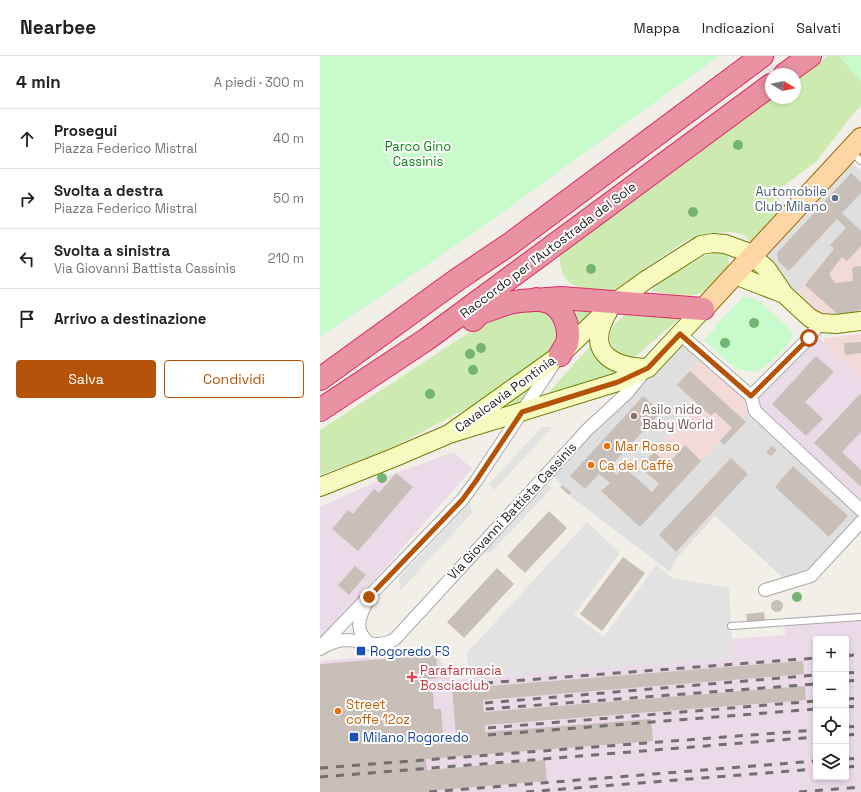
<!DOCTYPE html>
<html lang="it">
<head>
<meta charset="utf-8">
<style>
  body { margin:0; font-family:"Space Grotesk",sans-serif; background:#f6f6f6; color:#222 }
  .controls { position:absolute; right:12px; bottom:12px; display:grid; overflow:hidden; border-radius:4px; box-shadow:0 2px 6px #0003 }
  .controls button { width:36px; height:36px; display:grid; place-items:center; padding:0; border:0; border-bottom:1px solid #e0e0e0; background:#fff; color:#222; font:20px sans-serif }
  .compass { position:absolute; left:445px; top:12px; width:36px; height:36px; border-radius:50%; background:#fff; box-shadow:0 2px 6px #0003; rotate:100deg }
  .stop { position:absolute; width:12px; height:12px; margin:-9px; border:3px solid #b45309; border-radius:50%; background:#fff }
  .stop.end { background:#b45309; border-color:#fff; box-shadow:0 1px 4px #0008 }
  .list { margin:0; padding:0; list-style:none }
  h2 { display:flex; justify-content:space-between; align-items:center; height:52px; margin:0; padding:0 16px; font-size:17px }
  h2 small { font-size:13px; font-weight:400; color:#767676 }
  .list li { display:grid; grid-template-columns:26px 1fr auto; gap:12px; align-items:center; box-sizing:border-box; height:60px; padding:0 16px; border-top:1px solid #e0e0e0 }
  .list b { display:block; font-size:15px; white-space:nowrap }
  .list p { margin:0; font-size:13px; white-space:nowrap; color:#767676 }
  .list em { font-size:13px; font-style:normal; color:#767676 }
  .actions { display:flex; gap:8px; padding:12px 16px }
  .actions a { flex:1; padding:9px 0; border:1px solid #b45309; border-radius:4px; text-align:center; font-size:14px; color:#b45309 }
  .actions .main { background:#b45309; color:#fff }
  .icon { flex:none; width:22px; height:22px; fill:none; stroke:currentColor; stroke-width:2; stroke-linecap:round; stroke-linejoin:round }
  .map { position:relative; flex:none; width:541px; height:736px; overflow:hidden }
  header { display:flex; align-items:center; gap:24px; box-sizing:border-box; height:56px; padding:0 20px; background:#fff; border-bottom:1px solid #e0e0e0 }
  header strong { font-size:19px }
  nav { display:flex; gap:22px; margin-inline-start:auto; font-size:14px }
  main { display:flex }
  aside { flex:1; background:#fff }
  .map>svg:first-child { display:block }
  .residential { fill:#e0dfdf }
  .commercial { fill:#f2dad9 }
  .industrial { fill:#ebdbe8; fill-rule:evenodd }
  .grass { fill:#cdebb0 }
  .park { fill:#c8facc }
  .parking { fill:#e2e2e2 }
  .building { fill:#c7bfb8 }
  .lines { fill:none; stroke-linecap:round; stroke-linejoin:round }
  .lane-casing { stroke:#a9a9a9; stroke-width:8 }
  .street-casing { stroke:#a9a9a9; stroke-width:14 }
  .secondary-casing { stroke:#707d05; stroke-width:20 }
  .primary-casing { stroke:#a06b00; stroke-width:22 }
  .highway-casing { stroke:#dc2a67; stroke-width:24 }
  .lane { stroke:#fff; stroke-width:6 }
  .street { stroke:#fff; stroke-width:12 }
  .secondary { stroke:#f7fabf; stroke-width:18 }
  .primary { stroke:#fcd6a4; stroke-width:20 }
  .highway { stroke:#e892a2; stroke-width:22 }
  .rail { stroke:#707070; stroke-width:3; stroke-dasharray:8 8; stroke-linecap:butt }
  .tree { fill:#74b475 }
  .route { stroke:#b45309; stroke-width:5 }
  .service-dot { fill:#5c6f8a; stroke:#fff; stroke-width:1.5 }
  .education-dot { fill:#8d6e63; stroke:#fff; stroke-width:1.5 }
  .food-dot { fill:#e8710a; stroke:#fff; stroke-width:1.5 }
  .transit-dot { fill:#1a4fb4; stroke:#fff; stroke-width:1.5 }
  .health-dot { fill:#e0444e; stroke:#fff; stroke-width:1.5 }
  .labels { text-anchor:middle; dominant-baseline:central; stroke-width:4; stroke-linejoin:round; paint-order:stroke }
  .park-label { font-size:13px; fill:#0c8416; stroke:#fff }
  .service-label { font-size:13px; fill:#4e5e75; stroke:#fff; text-anchor:end }
  .street-label { font-size:13px; fill:#222; stroke:#fff }
  .education-label { font-size:13px; fill:#785e54; stroke:#fff; text-anchor:start }
  .food-label { font-size:13px; fill:#c56008; stroke:#fff; text-anchor:start }
  .transit-label { font-size:13px; fill:#164399; stroke:#fff; text-anchor:start }
  .health-label { font-size:13px; fill:#be3a42; stroke:#fff; text-anchor:start }
</style>
</head>
<body>
<header>
<strong>Nearbee</strong>
<nav><a>Mappa</a><a>Indicazioni</a><a>Salvati</a></nav>
</header>
<main>
<aside>
<h2>4 min<small>A piedi · 300 m</small></h2>
<ul class="list">
<li><svg class="icon" aria-label="ahead" viewBox="0 0 24 24"><path d="M12 20V5M6 11l6-6 6 6"/></svg><div><b>Prosegui</b><p>Piazza Federico Mistral</p></div><em>40 m</em></li>
<li><svg class="icon" aria-label="right" viewBox="0 0 24 24"><path d="M7 20v-9h11M14 6l5 5-5 5"/></svg><div><b>Svolta a destra</b><p>Piazza Federico Mistral</p></div><em>50 m</em></li>
<li><svg class="icon" aria-label="left" viewBox="0 0 24 24"><path d="M17 20v-9H6M10 6l-5 5 5 5"/></svg><div><b>Svolta a sinistra</b><p>Via Giovanni Battista Cassinis</p></div><em>210 m</em></li>
<li><svg class="icon" aria-label="arrive" viewBox="0 0 24 24"><path d="M6 21V4h12l-3 4 3 4H6"/></svg><div><b>Arrivo a destinazione</b></div></li>
</ul>
<div class="actions"><a class="main">Salva</a><a>Condividi</a></div>
</aside>
<div class="map">
<svg width="541" height="736" viewBox="0 0 541 736">
  <rect width="100%" height="100%" fill="#f2efe9"/>
  <path class="residential" d="M524 101 541 115V190L527 205 515 193 471 245 432 200Z
    M360 278 385 300 370 315 378 348 328 403 412 372 433 349 541 454V466L491 520 469 527 395 460 355 504 350 516 249 439 250 436 228 416Z"/>
  <path class="commercial" d="M541 190V265L516 268 471 245 514 193 527 205Z
    M541 278V322L504 287V282Z
    M385 300 433 349 358 431 328 403 378 348 357 329Z"/>
  <path class="industrial" d="M493 276 541 322V454L435 355 431 340Z
    M134 396 152 413 0 585V451L76 417Z
    M541 556V736H0V605L116 596 131 624 412 602 411 583 465 579 464 562ZM496 583H526V721H496Z"/>
  <path class="grass" d="M508 0H541V50L529 63 496 106 458 134 460 155 431 187 424 179 411 176 390 177 367 184 325 212 309 225 297 237C285 236 254 235 246 223 241 216 240 208 239 199L302 152 355 115 443 47 451 42H475V24Z
    M392 196 405 197C419 211 392 233 378 238 367 242 343 237 331 235L348 221Z
    M255 252 276 256 255 275Z
    M209 253 226 255 239 269 238 281 231 295 169 341 63 396 0 419V374L153 274 183 258Z
    M306 257 362 260 316 300C300 303 283 288 293 271 296 266 302 262 306 257Z
    M274 286 300 315 222 344Z
    M217 324 197 351 161 362Z"/>
  <path class="park" d="M0 0H399L151 179 0 281Z
    M519 0H541V26Z
    M424 240 437 243 470 273 473 278C467 293 449 308 437 316L416 313 383 283 395 274V270Z"/>
  <path class="parking" d="M222 371H233L174 434 169 428Z
    M227 429 233 431 170 497 163 496Z
    M150 446 152 457 80 535 79 522Z
    M267 466 300 497 254 559 284 581 336 509 352 522 409 532 413 602 149 623 147 597Z"/>
  <path class="building" d="M531 117 541 126V137L522 157 541 175V190L527 205 522 201 509 218 515 227 533 225 532 213 534 211 541 210V253L524 264 485 229 514 193 510 189 526 172 517 163 469 215 458 205 457 197Z
    M541 286V297L525 299 524 287Z
    M496 300 514 316 485 346 503 363 486 380 452 348Z
    M370 315 426 366 404 389 400 385 412 372 395 356 391 360 357 329Z
    M540 338 541 339V376L522 396 541 414V431L494 387Z
    M323 340 341 356 289 412 297 419 304 411 332 436 339 428 320 411 334 396 348 408 365 389 381 405 320 471 281 435 290 427 279 418 265 433 250 420Z
    M452 390 457 394 451 400 446 396Z
    M411 402 428 418 356 496 339 479Z
    M473 410 528 460 509 481 455 431Z
    M76 417 93 431 38 495 12 473 28 454 33 458 54 433 59 437Z
    M242 429 251 436 249 439 240 431Z
    M229 455 247 472 205 517 187 500Z
    M303 501 325 517 282 575 260 558Z
    M35 510 46 519 29 539 18 529Z
    M177 512 194 528 144 582 127 566Z
    M451 550a6 6 0 1 1 12 0a6 6 0 1 1-12 0Z
    M444 556 445 565 427 566 426 558Z
    M116 599 118 622 109 623 110 632 113 635 114 653H121L123 680 136 679 132 633 483 605 484 618 163 644 164 656 485 630 486 644 165 669V676L331 663 333 685 106 703 107 714 225 704 227 725 108 735V736H0V608Z"/>
  <g class="lines">
    <g class="lane-casing">
      <path id="lane" d="M532 97 541 105
        M411 570 541 561"/>
    </g>
    <g class="street-casing">
      <path id="street" d="M360 278 431 340
        M431 340 435 355 541 454
        M431 340 488 283 500 267
        M445 534 491 520 541 466
        M46 548C37 565 35 577 52 589
        M2 589 142 444 156 425 235 306
        M0 593C8 588 17 584 27 584 44 585 58 593 75 583L268 373 307 337 325 315"/>
    </g>
    <g class="secondary-casing">
      <path id="secondary" d="M415 219 464 238
        M288 256C265 295 290 311 328 312
        M129 378 240 299 294 247 326 224 381 189 393 187 405 188 427 196 447 213 464 238 490 262 500 267 516 268 541 265
        M0 431 73 402 129 378 298 326 328 312 383 253"/>
    </g>
    <g class="primary-casing">
      <path id="primary" d="M383 253 541 82"/>
    </g>
    <g class="highway-casing">
      <path id="highway" d="M465 18 490 0
        M216 243C220 244 225 245 229 246 243 252 251 272 247 287 245 291 242 295 240 299
        M153 264 160 257 189 247 200 245 241 242 383 253
        M0 323 138 223 190 188 442 0
        M0 354 107 283 451 29"/>
    </g>
    <use href="#lane" class="lane"/>
    <use href="#street" class="street"/>
    <use href="#secondary" class="secondary"/>
    <use href="#primary" class="primary"/>
    <use href="#highway" class="highway"/>
    <path class="rail" d="M526 600 541 598
      M526 617 541 616
      M526 625 541 624
      M165 627 496 602
      M526 643 541 642
      M165 647 496 619
      M526 651 541 650
      M166 653 496 628
      M526 671 541 670
      M168 672 496 645
      M168 679 496 653
      M526 679 541 678
      M526 703 541 702
      M526 711 541 710
      M0 712 496 674
      M0 721 496 681
      M109 736 496 705
      M206 736 496 713
      M479 736 541 731"/>
  </g>
  <g class="tree">
    <circle cx="418" cy="89" r="5"/>
    <circle cx="373" cy="156" r="5"/>
    <circle cx="271" cy="213" r="5"/>
    <circle cx="434" cy="267" r="5"/>
    <circle cx="405" cy="287" r="5"/>
    <circle cx="161" cy="292" r="5"/>
    <circle cx="150" cy="298" r="5"/>
    <circle cx="153" cy="314" r="5"/>
    <circle cx="110" cy="338" r="5"/>
    <circle cx="62" cy="422" r="5"/>
    <circle cx="477" cy="541" r="5"/>
  </g>
  <g class="lines">
    <path class="route" d="M49 541 142 444 156 425 202 356 298 326 328 312 360 278 431 340 489 282"/>
  </g>
  <circle class="service-dot" cx="515" cy="142" r="4"/>
  <circle class="education-dot" cx="314" cy="360" r="4"/>
  <g class="food-dot">
    <circle cx="287" cy="390" r="4"/>
    <circle cx="271" cy="409" r="4"/>
    <circle cx="18" cy="655" r="4"/>
  </g>
  <g class="transit-dot">
    <rect x="36" y="590" width="10" height="10" rx="2"/>
    <rect x="29" y="676" width="10" height="10" rx="2"/>
  </g>
  <path class="health-dot" d="M90 615h4v4h4v4h-4v4h-4v-4h-4v-4h4z"/>
  <g class="labels">
    <g class="park-label">
      <text x="98" y="90">Parco Gino<tspan x="98" dy="15">Cassinis</tspan></text>
    </g>
    <g class="service-label">
      <text x="507" y="135">Automobile<tspan x="507" dy="15">Club Milano</tspan></text>
    </g>
    <g class="street-label">
      <text transform="translate(228 194) rotate(-37)">Raccordo per l'Autostrada del Sole</text>
      <text transform="translate(185 338) rotate(-36)">Cavalcavia Pontinia</text>
      <text transform="translate(192 455) rotate(-47)">Via Giovanni Battista Cassinis</text>
    </g>
    <g class="education-label">
      <text x="322" y="353">Asilo nido<tspan x="322" dy="15">Baby World</tspan></text>
    </g>
    <g class="food-label">
      <text x="295" y="390">Mar Rosso</text>
      <text x="279" y="409">Ca del Caffè</text>
      <text x="26" y="648">Street<tspan x="26" dy="15">coffe 12oz</tspan></text>
    </g>
    <g class="transit-label">
      <text x="50" y="595">Rogoredo FS</text>
      <text x="43" y="681">Milano Rogoredo</text>
    </g>
    <g class="health-label">
      <text x="100" y="614">Parafarmacia<tspan x="100" dy="15">Bosciaclub</tspan></text>
    </g>
  </g>
</svg>
<div class="controls">
<button>+</button>
<button>−</button>
<button><svg class="icon" aria-label="locate" viewBox="0 0 24 24"><circle cx="12" cy="12" r="6"/><path d="M12 2v4M12 18v4M2 12h4M18 12h4"/></svg></button>
<button><svg class="icon" aria-label="layers" viewBox="0 0 24 24"><path d="M12 4l9 5-9 5-9-5zM3 14l9 5 9-5"/></svg></button>
</div>
<svg class="compass" viewBox="-18 -18 36 36"><path d="M0-13l5 13h-10z" fill="#e53935"/><path d="M0 13l5-13h-10z" fill="#767676"/></svg>
<div class="stop" style="left:489px;top:282px"></div>
<div class="stop end" style="left:49px;top:541px"></div>
</div>
</main>
</body>
</html>
